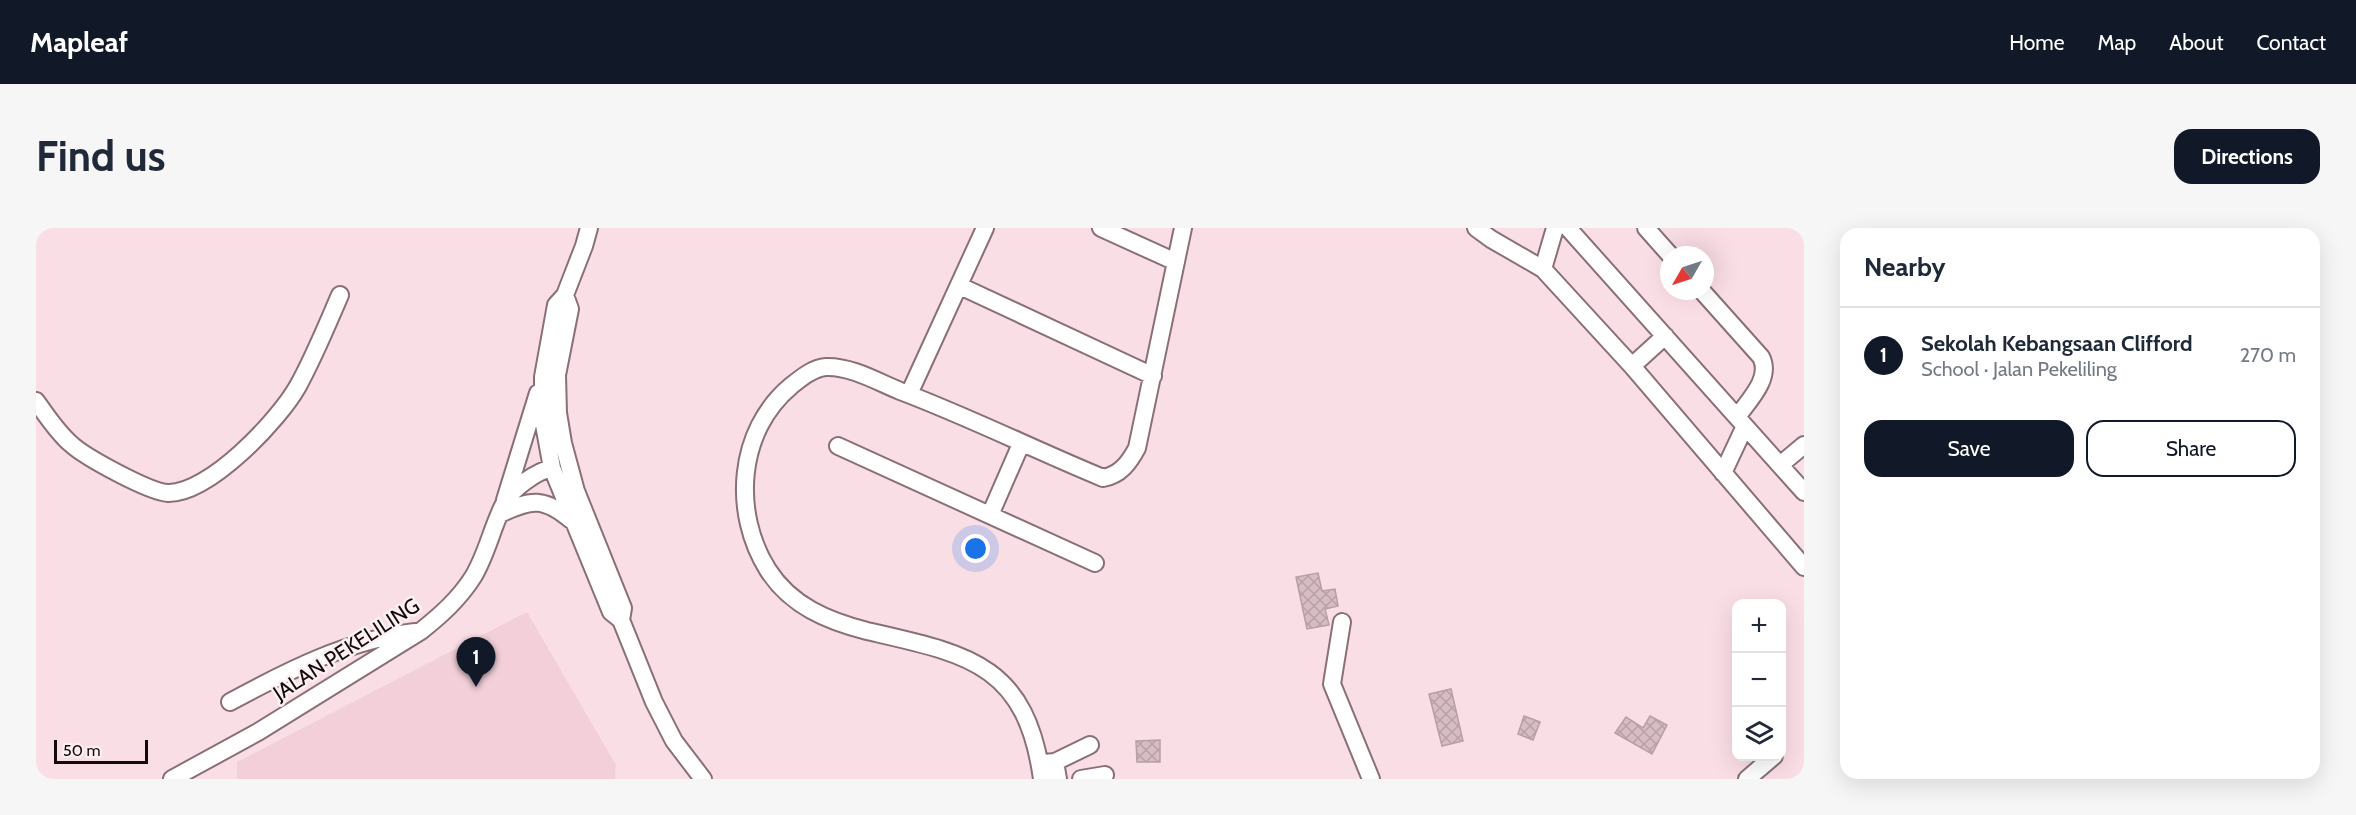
<!DOCTYPE html>
<html lang="en">
<head>
<meta charset="utf-8">
<style>
  body { margin:0; font-family:Cabin,sans-serif; background:#f6f6f7; color:#1f2937 }
  .controls { position:absolute; right:18px; bottom:18px; display:grid; overflow:hidden; border-radius:12px; box-shadow:0 6px 24px #0002 }
  .controls button { width:54px; height:54px; display:grid; place-items:center; padding:0; border:0; border-bottom:2px solid #e0e1e3; background:#fff; color:#1f2937; font:30px sans-serif }
  .compass { position:absolute; left:1624px; top:18px; width:54px; height:54px; border-radius:50%; background:#fff; box-shadow:0 6px 24px #0002; rotate:231deg }
  .scale { position:absolute; left:18px; bottom:15px; width:94px; box-sizing:border-box; padding-left:6px; border:3px solid #130a0d; border-top:0; font-size:16px; line-height:21px; white-space:nowrap; color:#130a0d; -webkit-text-stroke:4px #fcf0f3; paint-order:stroke }
  .you { position:absolute; left:940px; top:321px; width:21px; height:21px; margin:-15px; border:4px solid #fff; border-radius:50%; background:#1a73e8; box-shadow:0 0 0 9px #1a73e833 }
  .badge { display:grid; place-items:center; width:39px; height:39px; border-radius:50%; background:#111827; color:#fff; font-size:20px; font-weight:700 }
  .pin { position:absolute; translate:-50% -50px; filter:drop-shadow(0 2px 3px #0008) }
  .pin::after { content:''; position:absolute; top:32px; width:21px; height:18px; background:inherit; clip-path:polygon(0 0,100% 0,50% 100%) }
  .list { margin:0; padding:0; list-style:none }
  h2 { display:flex; justify-content:space-between; align-items:center; height:78px; margin:0; padding:0 24px; font-size:26px }
  h2 small { font-size:20px; font-weight:400; color:#747a83 }
  .list li { display:grid; grid-template-columns:39px 1fr auto; gap:18px; align-items:center; box-sizing:border-box; height:96px; padding:0 24px; border-top:2px solid #e0e1e3 }
  .list b { display:block; font-size:22px; white-space:nowrap }
  .list p { margin:0; font-size:20px; white-space:nowrap; color:#747a83 }
  .list em { font-size:20px; font-style:normal; color:#747a83 }
  .actions { display:flex; gap:12px; padding:18px 24px }
  .actions a { flex:1; padding:14px 0; border:2px solid #111827; border-radius:18px; text-align:center; font-size:21px; color:#111827 }
  .actions .main { background:#111827; color:#fff }
  .icon { flex:none; width:33px; height:33px; fill:none; stroke:currentColor; stroke-width:2; stroke-linecap:round; stroke-linejoin:round }
  .map { position:relative; flex:none; width:1768px; height:551px; overflow:hidden; border-radius:18px }
  header { display:flex; align-items:center; gap:36px; box-sizing:border-box; height:84px; padding:0 30px; background:#111827; color:#fff }
  header strong { font-size:28px }
  nav { display:flex; gap:33px; margin-inline-start:auto; font-size:21px }
  .intro { display:flex; align-items:center; justify-content:space-between; box-sizing:border-box; height:144px; padding:0 36px }
  h1 { margin:0; font-size:42px }
  .button { padding:15px 27px; border-radius:18px; background:#111827; color:#fff; font-size:21px; font-weight:700 }
  main { display:flex; gap:36px; padding:0 36px }
  aside { flex:1; background:#fff; border-radius:18px; box-shadow:0 6px 24px #0002 }
  .map>svg:first-child { display:block }
  .built { fill:#f2cfd9 }
  .building { fill:url(#building-cross-hatch); stroke:#b89ea5; stroke-width:1.5 }
  .lines { fill:none; stroke-linecap:round; stroke-linejoin:round }
  .minor-casing { stroke:#897077; stroke-width:20 }
  .minor { stroke:#fff; stroke-width:16 }
  .labels { text-anchor:middle; dominant-baseline:central; stroke-width:5; stroke-linejoin:round; paint-order:stroke }
  .street-label { font-size:21px; fill:#130a0d; stroke:#fcf0f3 }
</style>
</head>
<body>
<header>
<strong>Mapleaf</strong>
<nav><a>Home</a><a>Map</a><a>About</a><a>Contact</a></nav>
</header>
<div class="intro"><h1>Find us</h1><a class="button">Directions</a></div>
<main>
<div class="map">
<svg width="1768" height="551" viewBox="0 0 1768 551">
  <defs>
    <pattern id="building-cross-hatch" width="8" height="8" patternUnits="userSpaceOnUse" patternTransform="scale(1.5)"><rect width="8" height="8" fill="#d8bcc4"/><path d="M0 0l8 8M0 8l8-8" fill="none" stroke="#b8a0a7"/></pattern>
  </defs>
  <rect width="100%" height="100%" fill="#fadee6"/>
  <path class="built" d="M491 384 580 537 579 551H201V534Z"/>
  <path class="building" d="M1282 345 1286 363 1299 361 1302 378 1289 381 1293 397 1271 401 1260 349Z
    M1415 461 1427 513 1406 518 1393 466Z
    M1488 488 1504 494 1497 512 1482 506Z
    M1614 488 1631 497 1616 526 1579 505 1590 489 1607 500Z
    M1124 512V534H1101L1100 513Z"/>
  <g class="lines">
    <g class="minor-casing">
      <path id="minor" d="M553 0 548 18 529 67 520 77 507 149V191L516 240 575 384 585 392
        M1065 0 1140 34
        M1440 0 1455 11 1507 41 1596 138 1768 339
        M1532 0 1768 264
        M1610 0 1634 27
        M1507 41 1519 0
        M924 58 1117 148
        M1666 63 1725 129C1736 150 1713 172 1701 189
        M529 67 534 81 521 147 522 185 527 215 540 263 587 380 585 392 618 474 638 513 667 551
        M1596 138 1629 108
        M873 166 949 0
        M0 173C11 188 21 204 35 216 49 229 113 264 132 265 173 266 243 192 262 158 278 129 291 97 304 67
        M802 218 1059 335
        M1744 237 1768 217
        M1687 245 1709 198
        M469 272 502 165
        M464 286C495 271 508 269 535 292
        M954 287 985 216
        M1306 394 1296 456 1335 551
        M194 474C253 442 312 412 379 404
        M1019 534 1054 517
        M1008 535 1019 534 1022 551
        M136 551 222 504 385 403C405 387 423 371 437 349 451 326 456 299 468 276 475 261 501 243 516 240
        M1006 551C990 435 931 426 831 403 792 393 755 378 732 342 696 285 701 203 755 158 765 150 777 140 790 139 815 138 842 154 864 163 933 189 999 222 1067 250 1084 247 1093 235 1101 220L1147 0
        M1045 551 1069 547
        M1711 551 1738 528"/>
    </g>
    <use href="#minor" class="minor"/>
  </g>
  <g class="labels">
    <g class="street-label">
      <text transform="translate(310 421) rotate(-33)">JALAN PEKELILING</text>
    </g>
  </g>
</svg>
<div class="controls">
<button>+</button>
<button>−</button>
<button><svg class="icon" aria-label="layers" viewBox="0 0 24 24"><path d="M12 4l9 5-9 5-9-5zM3 14l9 5 9-5"/></svg></button>
</div>
<svg class="compass" viewBox="-18 -18 36 36"><path d="M0-13l5 13h-10z" fill="#e53935"/><path d="M0 13l5-13h-10z" fill="#747a83"/></svg>
<div class="scale">50 m</div>
<div class="you"></div>
<div class="pin badge" style="left:440px;top:459px">1</div>
</div>
<aside>
<h2>Nearby<small></small></h2>
<ul class="list">
<li><span class="badge">1</span><div><b>Sekolah Kebangsaan Clifford</b><p>School · Jalan Pekeliling</p></div><em>270 m</em></li>
</ul>
<div class="actions"><a class="main">Save</a><a>Share</a></div>
</aside>
</main>
</body>
</html>
